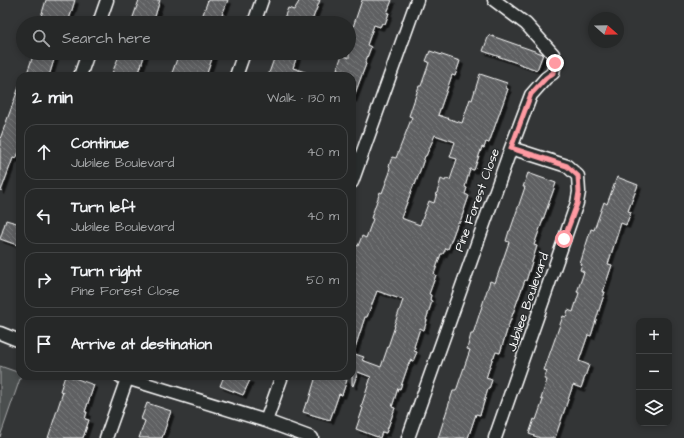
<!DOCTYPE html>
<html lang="en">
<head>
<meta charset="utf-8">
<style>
  body { margin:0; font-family:"Architects Daughter",sans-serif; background:#2e3030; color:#f1f3f6 }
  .controls { position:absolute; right:12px; bottom:12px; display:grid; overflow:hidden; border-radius:8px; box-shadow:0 2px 6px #0003 }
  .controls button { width:36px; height:36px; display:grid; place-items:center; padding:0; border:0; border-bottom:1px solid #424445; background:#262828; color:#f1f3f6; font:20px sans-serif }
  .compass { position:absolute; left:588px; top:12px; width:36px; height:36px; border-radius:50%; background:#262828; box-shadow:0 2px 6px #0003; rotate:110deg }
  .stop { position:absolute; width:12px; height:12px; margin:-9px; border:3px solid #ff9aa2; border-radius:50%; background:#fff }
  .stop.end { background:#ff9aa2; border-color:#fff; box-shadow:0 1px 4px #0008 }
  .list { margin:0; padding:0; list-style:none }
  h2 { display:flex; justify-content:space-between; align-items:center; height:52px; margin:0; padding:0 16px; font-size:17px }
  h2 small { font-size:13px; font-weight:400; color:#a4a6a8 }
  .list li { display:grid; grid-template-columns:26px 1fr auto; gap:12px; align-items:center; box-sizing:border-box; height:56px; margin:0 8px 8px; padding:0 8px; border:1px solid #424445; border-radius:12px }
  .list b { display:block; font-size:15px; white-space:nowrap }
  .list p { margin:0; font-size:13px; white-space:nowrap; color:#a4a6a8 }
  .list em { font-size:13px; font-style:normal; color:#a4a6a8 }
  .icon { flex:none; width:22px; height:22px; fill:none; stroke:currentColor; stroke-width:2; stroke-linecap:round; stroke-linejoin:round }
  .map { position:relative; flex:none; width:684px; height:438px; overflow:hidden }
  .search { position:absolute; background:#262828; box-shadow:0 2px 6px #0003; left:16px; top:16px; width:340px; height:44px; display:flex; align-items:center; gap:10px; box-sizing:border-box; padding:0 14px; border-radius:22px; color:#a4a6a8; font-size:15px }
  .panel { position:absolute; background:#262828; box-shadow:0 2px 6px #0003; left:16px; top:72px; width:340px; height:308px; border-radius:12px }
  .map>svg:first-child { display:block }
  .pitch { fill:#4c4f50; stroke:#a6a7a8 }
  .building { fill:url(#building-back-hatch); stroke:#fff; fill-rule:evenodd; filter:url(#shadow) }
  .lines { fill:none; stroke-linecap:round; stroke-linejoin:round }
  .street-casing { stroke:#fff; stroke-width:15 }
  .street { stroke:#2a2d2e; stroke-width:12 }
  .route { stroke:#ff9aa2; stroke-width:5 }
  .labels { text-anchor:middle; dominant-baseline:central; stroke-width:3; stroke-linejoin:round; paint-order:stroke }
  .street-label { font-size:13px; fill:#fff; stroke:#2a2d2e }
</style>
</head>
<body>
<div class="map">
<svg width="684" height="438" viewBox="0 0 684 438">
  <defs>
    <pattern id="building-back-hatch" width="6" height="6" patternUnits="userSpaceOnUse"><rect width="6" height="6" fill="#5f6162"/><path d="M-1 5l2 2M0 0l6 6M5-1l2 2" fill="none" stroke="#77797a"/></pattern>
    <filter id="shadow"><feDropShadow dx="3.5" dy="3.5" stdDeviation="0" flood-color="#0009"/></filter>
  </defs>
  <rect width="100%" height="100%" fill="#333536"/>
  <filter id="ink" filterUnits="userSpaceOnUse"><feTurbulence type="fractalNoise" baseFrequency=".025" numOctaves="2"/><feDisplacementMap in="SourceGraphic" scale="8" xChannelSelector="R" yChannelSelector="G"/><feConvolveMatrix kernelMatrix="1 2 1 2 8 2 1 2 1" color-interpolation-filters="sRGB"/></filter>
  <g filter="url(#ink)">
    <path class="pitch" d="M0 366 20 373V376H21L0 437Z"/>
    <path class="building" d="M46 0H75L68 23H39Z
      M139 0H160L153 23H131Z
      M208 0H228L222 15 240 22V23H200Z
      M300 0H320L311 23H287L288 19 284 18 288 8 294 10Z
      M362 0H392L387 13H389L385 24 382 23 380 27 374 25 367 45 371 47 365 63 366 64 353 99 352 98V74L337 69 342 55 349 58V32L351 33Z
      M489 35 543 54 537 70 483 51Z
      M430 51 460 61 455 76 452 75 438 115 462 123 470 99 472 100 480 74 507 83 506 88 508 89 489 143 486 142 484 148 482 147 474 170 470 169 465 187 467 188 465 194 469 196 460 222H458L448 249 446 248 443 254H441L434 274 436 275 429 294 431 295 430 300 432 301 426 320H427L424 330 420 328 414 347H415L414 351 417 352 413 361 410 360V363H409L400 389 398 388 392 407 395 408 386 433 382 432 380 438 356 429 363 408 361 407 371 377 358 372 353 386 352 385V353L364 357 362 360 381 367 395 326H394L403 300 377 291 367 317H365L354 351H352V268L355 258 352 257V244L358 246 362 236 366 238 373 219 371 218 380 192 382 193 390 172H389L390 167 389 166 392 157 396 158 412 117 409 116 419 86H421L428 66 429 62 426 61ZM435 135 455 142 450 157 457 159 450 180 446 179 445 181 441 179 434 203 429 201 420 225 401 218 414 184 415 185 425 156H426Z
      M34 53H56L49 76H26Z
      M120 53H145L138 76H111Z
      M179 53H214L206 76H171Z
      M276 53H298L293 68 311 74 310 76H268Z
      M19 87H20V152H19L16 159 13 158 1 191 0 190V139Z
      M528 173 556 183 534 245 537 246 526 281 525 280 508 327 500 353 496 352 494 357H493L486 378 492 380 489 389H488L480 415 476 414 468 438H438L453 391H456L470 350 467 349 471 334H473L490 281 495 283 509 242 506 241 509 231H510L525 187H523Z
      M617 177 638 185 628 211 631 212 626 225 621 223 608 264 612 265 603 292H605L600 307 591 336 588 335 579 361 589 365 581 388 573 385 555 438H540L529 434 534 419 536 420 543 400 541 399 547 380 544 379 547 371 544 370 563 316 566 317 568 310 573 312 579 293 577 292 584 272 580 270 582 264H580L591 229 594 230 604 202 607 204Z
      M6 220 20 224V246L0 239Z
      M65 376H69L94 385 85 412H87L85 419 89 420 83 438H48L63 392 60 391Z
      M224 376H240L250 380 243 395 220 386Z
      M316 376H335L347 380 342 395 339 394 330 420 303 412 306 403H308Z
      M147 403 171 411 162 438H139L145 421 141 419Z"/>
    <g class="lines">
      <g class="street-casing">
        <path id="street" d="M99 23 107 0
          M254 23 262 0
          M80 76 88 53
          M236 76 244 53
          M352 182 417 0
          M0 333 20 341
          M120 376 266 421 312 438
          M266 421 282 376
          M106 438 128 376
          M408 438 511 148 531 95 546 78 553 73 555 63 553 54 526 24 494 0
          M495 438 577 203 579 192 578 176 567 166 511 148"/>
      </g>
      <use href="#street" class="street"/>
    </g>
  </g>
  <g class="lines" filter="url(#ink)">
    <path class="route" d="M555 63 553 73 546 78 531 94 511 148 567 166 578 176 579 192 577 204 564 239"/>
  </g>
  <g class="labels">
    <g class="street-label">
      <text transform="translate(477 200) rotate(-70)">Pine Forest Close</text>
      <text transform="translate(528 302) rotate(-71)">Jubilee Boulevard</text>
    </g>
  </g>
</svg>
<div class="controls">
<button>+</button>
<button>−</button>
<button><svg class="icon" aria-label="layers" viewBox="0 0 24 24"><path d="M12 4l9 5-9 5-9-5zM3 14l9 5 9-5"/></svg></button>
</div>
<svg class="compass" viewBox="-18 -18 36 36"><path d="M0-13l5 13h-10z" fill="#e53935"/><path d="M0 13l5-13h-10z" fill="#a4a6a8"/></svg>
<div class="stop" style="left:564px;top:239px"></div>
<div class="stop end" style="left:555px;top:63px"></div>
<div class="search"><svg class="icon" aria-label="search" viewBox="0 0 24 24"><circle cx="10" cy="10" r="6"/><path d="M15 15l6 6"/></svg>Search here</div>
<section class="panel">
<h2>2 min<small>Walk · 130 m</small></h2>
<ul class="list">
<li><svg class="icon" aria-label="ahead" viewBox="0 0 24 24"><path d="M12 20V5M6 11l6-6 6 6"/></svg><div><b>Continue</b><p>Jubilee Boulevard</p></div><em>40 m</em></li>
<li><svg class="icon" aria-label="left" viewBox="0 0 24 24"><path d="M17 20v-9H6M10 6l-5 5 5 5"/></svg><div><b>Turn left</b><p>Jubilee Boulevard</p></div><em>40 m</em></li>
<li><svg class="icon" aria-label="right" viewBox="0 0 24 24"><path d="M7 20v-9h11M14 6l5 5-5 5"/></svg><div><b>Turn right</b><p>Pine Forest Close</p></div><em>50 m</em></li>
<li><svg class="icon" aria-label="arrive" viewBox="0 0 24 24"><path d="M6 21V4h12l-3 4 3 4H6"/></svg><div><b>Arrive at destination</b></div></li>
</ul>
</section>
</div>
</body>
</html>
